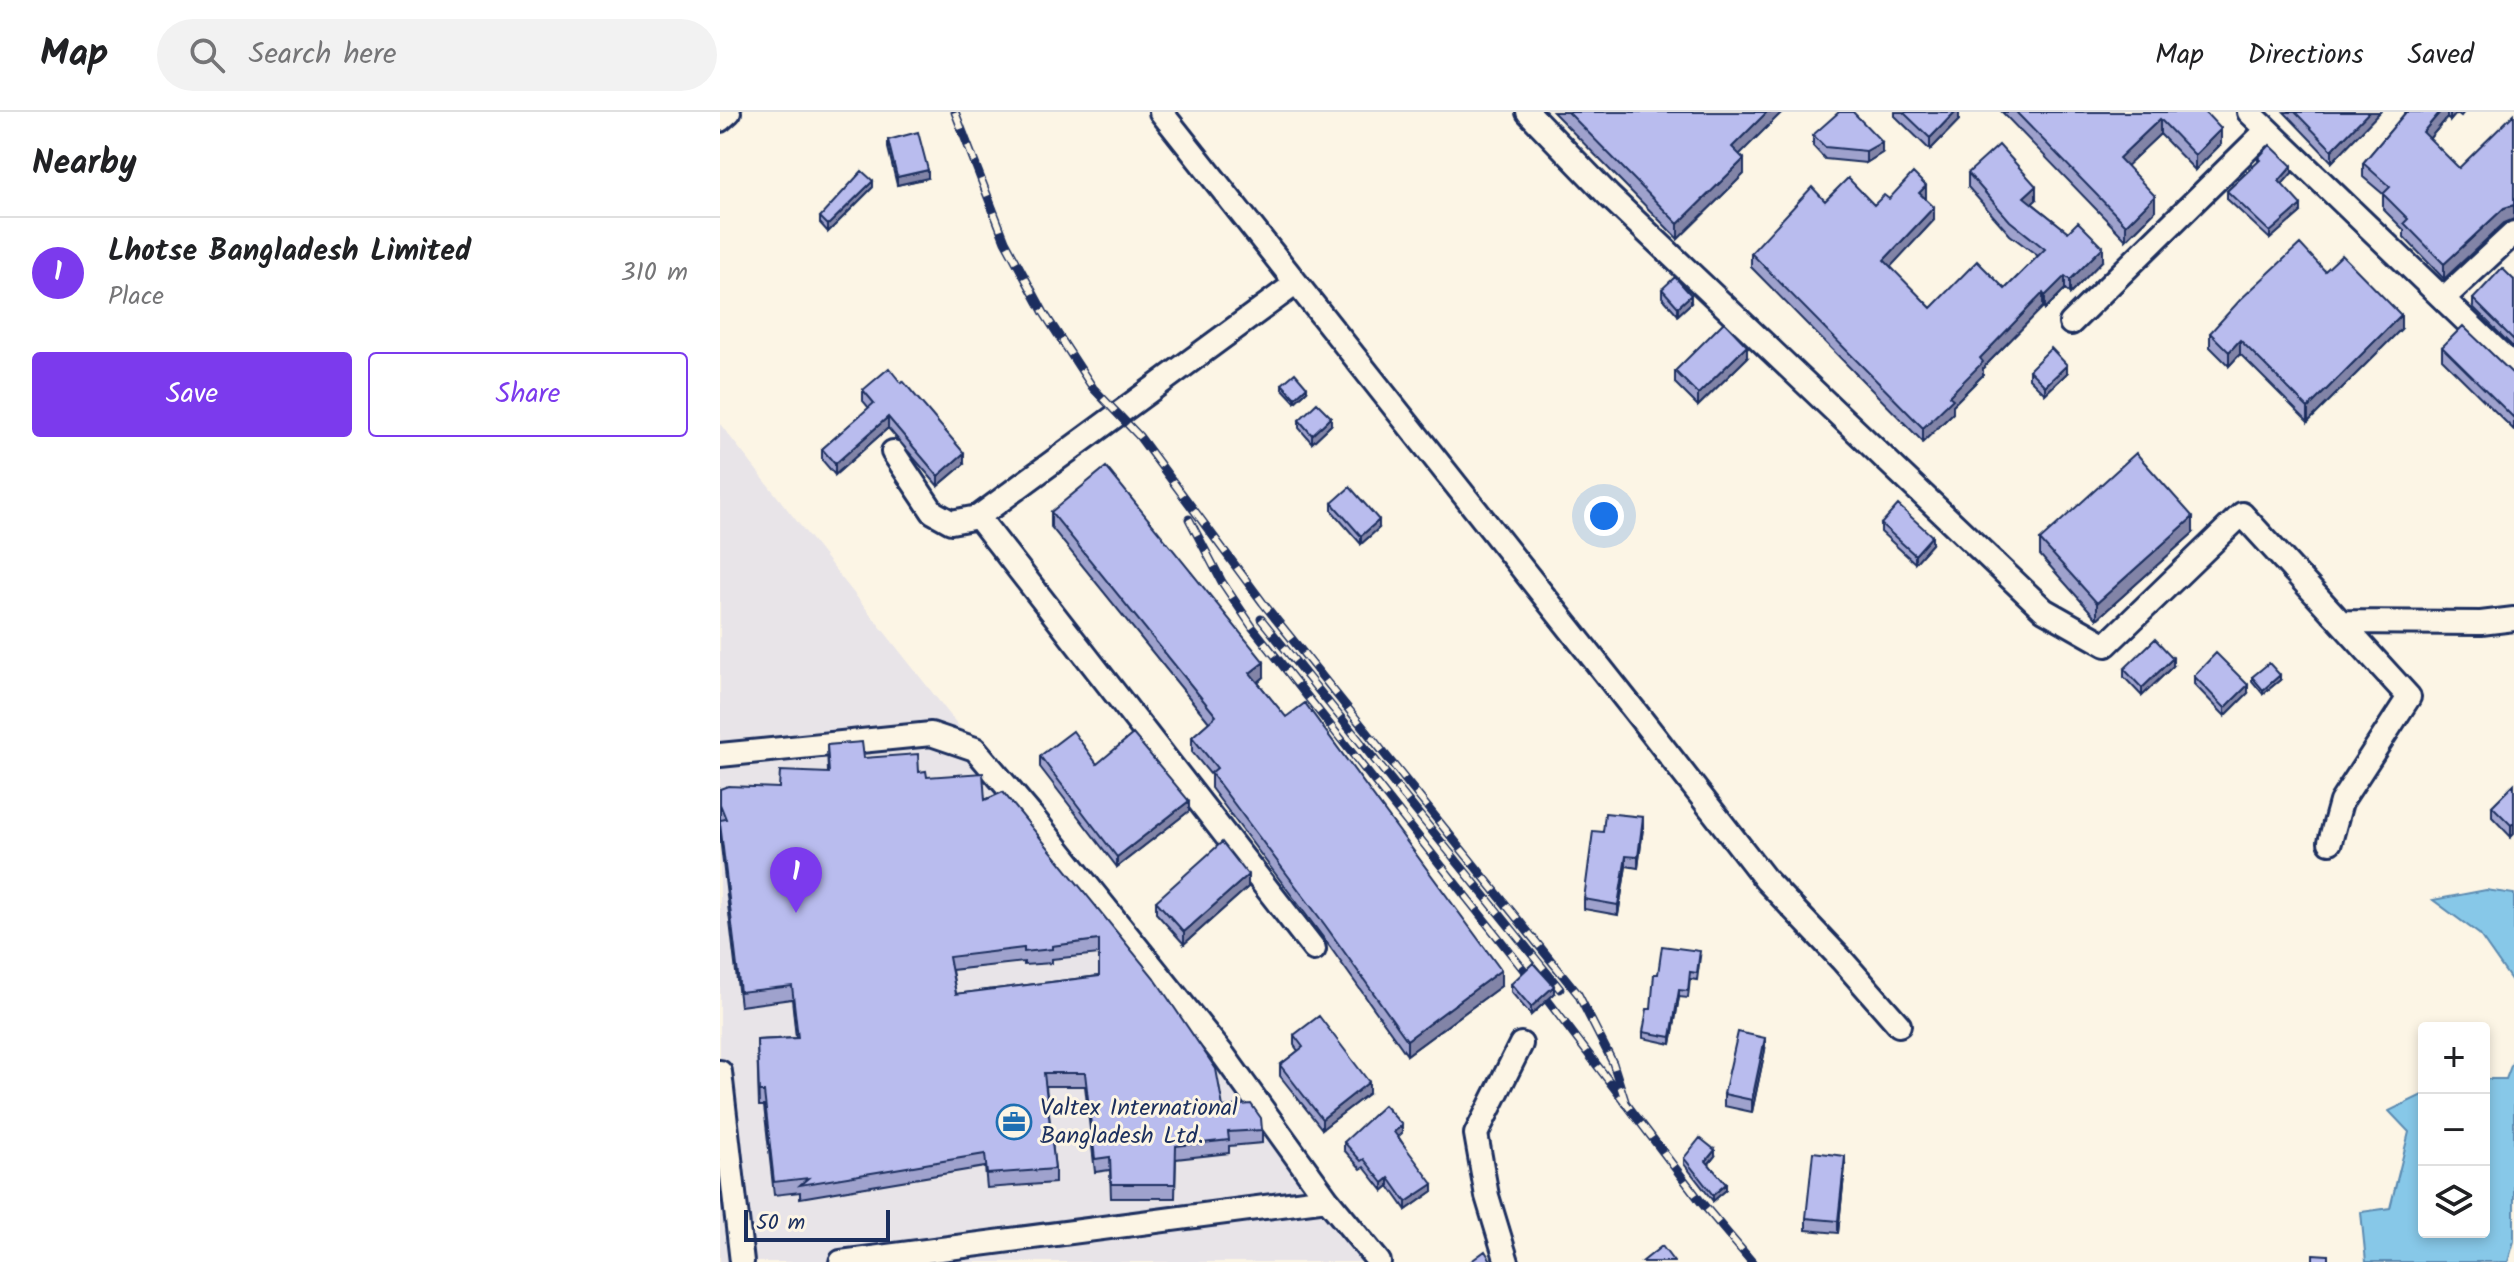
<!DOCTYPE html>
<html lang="en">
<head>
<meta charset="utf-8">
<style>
  body { margin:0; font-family:Kalam,sans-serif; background:#f2f2f2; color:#202124 }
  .controls { position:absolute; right:24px; bottom:24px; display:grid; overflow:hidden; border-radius:8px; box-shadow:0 4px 12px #0003 }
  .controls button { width:72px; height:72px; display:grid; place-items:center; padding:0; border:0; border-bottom:2px solid #e0e0e0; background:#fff; color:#202124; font:40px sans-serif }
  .scale { position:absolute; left:24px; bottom:20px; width:146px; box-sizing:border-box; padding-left:8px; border:4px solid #1b2f5e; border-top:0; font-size:22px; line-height:28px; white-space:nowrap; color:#1b2f5e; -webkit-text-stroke:6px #fcf5e5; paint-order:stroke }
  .you { position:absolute; left:884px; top:404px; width:28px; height:28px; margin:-20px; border:6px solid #fff; border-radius:50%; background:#1a73e8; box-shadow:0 0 0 12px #1a73e833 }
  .badge { display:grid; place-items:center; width:52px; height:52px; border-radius:50%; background:#7c3aed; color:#fff; font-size:26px; font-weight:700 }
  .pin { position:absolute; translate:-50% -66px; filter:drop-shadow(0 2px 4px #0008) }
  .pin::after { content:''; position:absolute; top:42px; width:28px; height:24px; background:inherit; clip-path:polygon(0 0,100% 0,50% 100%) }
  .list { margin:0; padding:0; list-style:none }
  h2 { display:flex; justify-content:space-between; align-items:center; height:104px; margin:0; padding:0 32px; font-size:34px }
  h2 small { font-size:26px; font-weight:400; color:#757577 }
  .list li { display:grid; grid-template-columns:52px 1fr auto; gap:24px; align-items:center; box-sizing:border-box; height:112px; padding:0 32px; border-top:2px solid #e0e0e0 }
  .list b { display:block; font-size:30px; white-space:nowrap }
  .list p { margin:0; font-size:26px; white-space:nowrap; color:#757577 }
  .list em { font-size:26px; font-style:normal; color:#757577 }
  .actions { display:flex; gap:16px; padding:24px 32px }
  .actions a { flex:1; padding:18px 0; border:2px solid #7c3aed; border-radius:8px; text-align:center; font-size:28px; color:#7c3aed }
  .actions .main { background:#7c3aed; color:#fff }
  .icon { flex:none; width:44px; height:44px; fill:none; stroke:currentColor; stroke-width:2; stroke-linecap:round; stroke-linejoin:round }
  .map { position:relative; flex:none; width:1794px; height:1150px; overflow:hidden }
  header { display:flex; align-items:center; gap:48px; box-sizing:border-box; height:112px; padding:0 40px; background:#fff; border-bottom:2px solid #e0e0e0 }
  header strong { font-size:38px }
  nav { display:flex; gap:44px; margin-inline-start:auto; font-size:28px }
  .search { width:560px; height:72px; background:#f2f2f2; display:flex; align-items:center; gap:20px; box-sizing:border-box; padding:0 28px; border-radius:44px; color:#757577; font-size:30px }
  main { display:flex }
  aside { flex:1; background:#fff }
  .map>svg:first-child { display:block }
  .built { fill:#e8e4e8 }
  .water { fill:#87c8e8; stroke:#5c8bb1; stroke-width:2 }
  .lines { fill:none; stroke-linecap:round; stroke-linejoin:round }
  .minor-casing { stroke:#1b2f5e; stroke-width:28 }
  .minor { stroke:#fcf5e5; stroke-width:22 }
  .rail-casing { stroke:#1b2f5e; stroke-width:9 }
  .rail { stroke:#fcf5e5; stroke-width:6; stroke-dasharray:18; stroke-linecap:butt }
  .wall { fill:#9fa2cd; stroke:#1b2f5e; stroke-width:2; fill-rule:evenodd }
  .shaded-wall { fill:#8284a7; stroke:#1b2f5e; stroke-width:2 }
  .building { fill:#b9bcee; stroke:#1b2f5e; stroke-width:2; fill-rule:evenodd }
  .labels { text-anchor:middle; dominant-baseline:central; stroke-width:6; stroke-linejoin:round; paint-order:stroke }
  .poi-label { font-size:24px; fill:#1b2f5e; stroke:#fcf5e5; text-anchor:start }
</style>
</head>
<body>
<header>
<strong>Map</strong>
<div class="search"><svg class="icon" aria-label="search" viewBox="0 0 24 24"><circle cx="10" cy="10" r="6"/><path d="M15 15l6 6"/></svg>Search here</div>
<nav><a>Map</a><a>Directions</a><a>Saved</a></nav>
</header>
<main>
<aside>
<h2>Nearby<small></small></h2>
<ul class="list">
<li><span class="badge">1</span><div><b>Lhotse Bangladesh Limited</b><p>Place</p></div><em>310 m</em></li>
</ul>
<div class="actions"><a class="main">Save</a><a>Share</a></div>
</aside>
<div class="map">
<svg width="1794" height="1150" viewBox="0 0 1794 1150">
  <rect width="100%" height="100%" fill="#fcf5e5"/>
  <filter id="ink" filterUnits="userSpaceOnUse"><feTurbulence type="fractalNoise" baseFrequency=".0125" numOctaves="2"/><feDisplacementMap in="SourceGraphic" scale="16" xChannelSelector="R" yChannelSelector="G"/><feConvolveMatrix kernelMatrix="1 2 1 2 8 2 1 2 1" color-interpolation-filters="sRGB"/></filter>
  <g filter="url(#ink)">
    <path class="built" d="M0 312 400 818 662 1150H0Z"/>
    <path class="water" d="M1766 778 1794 782V872L1759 822 1713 788Z
      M1794 946V1129L1788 1150H1646L1641 1100 1670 1096 1689 1020 1669 999 1704 982V1120H1764V967H1786Z"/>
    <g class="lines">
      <g class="minor-casing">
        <path id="minor" d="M441 0 918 603 1046 768 1122 848 1179 913
          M808 0 889 84 1324 498 1386 533 1522 402 1689 585 1621 690 1610 730
          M1529 0 1794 255
          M0 8 9 0
          M1724 186 1794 121
          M1351 211 1547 18
          M173 340 213 400 231 410 258 405 575 172
          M258 405 594 837
          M1621 510 1761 511 1794 507
          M0 643 211 622 255 637 311 703 504 944 607 1087 659 1150
          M0 960 22 1150
          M121 1150 607 1087
          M787 1150 767 1084 756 1022 801 932"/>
      </g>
      <use href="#minor" class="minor"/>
      <g class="rail-casing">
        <path id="rail" d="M235 0 285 129 324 201 373 276 419 324 543 491 858 882 893 951 906 992
          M469 407 502 470 533 516 819 877 981 1090 1032 1150
          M541 507 840 877"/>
      </g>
      <use href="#rail" class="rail"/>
    </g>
    <path class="wall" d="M833 0H1062L1019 42 1024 62 958 127Z
      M1175 0H1239V8L1210 38 1175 4Z
      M1282 0H1485L1501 32 1475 58 1440 22 1406 54 1435 99 1406 128Z
      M1564 0H1660L1612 50Z
      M1686 0H1744L1741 4 1737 1 1730 9 1727 6 1709 27 1784 111 1724 167 1684 125V118L1663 97V82L1643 65V51Z
      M1093 23 1162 41 1146 51 1105 47 1093 34Z
      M168 28 208 66 177 73 168 36Z
      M1538 46 1572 61 1562 72 1581 100 1550 127 1507 87V79L1538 50Z
      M1248 61 1316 88 1312 91 1383 148 1350 182 1345 177 1325 197 1323 195 1263 256V263L1233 293V301L1203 330 1031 155V141L1105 89 1154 93 1169 87 1206 88 1214 108 1170 155 1211 196 1285 177 1318 144 1290 123 1248 75Z
      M153 75 108 120 100 111V105Z
      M1794 168V236L1753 195V187Z
      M942 177 971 191 958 203 942 185Z
      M1681 217 1588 310 1520 242 1509 254 1490 235V221Z
      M1722 235 1794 263V318L1722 247Z
      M1027 246 978 294 955 271V259Z
      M1309 258 1347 261 1325 282 1309 266Z
      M562 272 587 279 575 290 562 276Z
      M143 278 244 352 218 374 168 316 115 363 102 348V337L149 296 143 289Z
      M579 308 611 313 592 331 579 316Z
      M612 391 659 416 641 432 612 399Z
      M331 400 544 565 538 571 781 874 687 943 605 828 491 676V663L472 640V625L489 610 331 415Z
      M1161 412 1212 432 1195 451 1161 420Z
      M1473 421 1377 507 1320 443V428Z
      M1453 554 1422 584 1404 565V557Z
      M1474 564 1528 581 1505 604 1474 572Z
      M1532 565 1560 568 1543 582 1532 569Z
      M107 633 144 646 199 660 207 665 265 688 283 680 503 995 542 1018V1031L509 1034V1041L456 1047 455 1086H391L390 1058 375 1060 365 974H326L335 1057V1071L267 1076 265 1055 80 1086V1080L54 1083 44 994H39L37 928 76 926 72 887 20 894 0 725V677L59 676 108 661ZM379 842V864L236 882 232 858 304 850V853L332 851V847Z
      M320 644 377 652 469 699 397 755 320 655Z
      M1794 672 1791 725 1772 705V694Z
      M923 716 918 756 906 754 898 803 864 797V787L883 720Z
      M528 775 464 832 436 801V789Z
      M980 845 977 868 970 867 968 886 959 885 951 932 923 926V920L931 897Z
      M791 872 834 882 811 903 791 880Z
      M574 923 649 981 602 1017 560 964V953L578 939 574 933Z
      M1045 938 1032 1000 1004 994V982Z
      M682 1021 678 1024 713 1079 686 1098 669 1074 663 1079 644 1055 641 1057 624 1038V1030Z
      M995 1044 989 1052 1006 1078 993 1089 964 1052V1046Z
      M1125 1055 1118 1121 1086 1118V1106Z"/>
    <path class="shaded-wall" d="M1047 0H1062L1012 50V35Z
      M1235 0H1239V8L1210 38V26Z
      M1649 0H1660L1612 50V38Z
      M1720 0H1727V6L1703 34V20Z
      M1730 0H1737L1730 9Z
      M1440 7V22L1399 61V46Z
      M1501 17V32L1475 58V43Z
      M1162 30V41L1146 51V39Z
      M1024 47V62L958 127V112Z
      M1572 54V61L1559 76V69Z
      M208 58V66L177 73V65Z
      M153 69V75L108 120V113Z
      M1206 74V87L1199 81Z
      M1316 74V88L1304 99V85Z
      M1435 84V99L1406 128V113Z
      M1581 93V100L1550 127V120Z
      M1794 93V107L1784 111 1724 167V152L1784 96Z
      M1214 95V108L1164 162V148Z
      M1383 135V148L1350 182V168Z
      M1345 164V177L1325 197V184Z
      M1323 181V195L1263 256V263L1233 293V301L1203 330V316L1229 284 1260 246Z
      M971 183V191L958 203V195Z
      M1681 203V217L1588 310V296Z
      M1520 228V242L1509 254V240Z
      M1027 234V246L978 294V282Z
      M1347 253V261L1325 282V274Z
      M587 275V279L575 290V286Z
      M168 305V316L115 363V352Z
      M611 305V313L592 331V323Z
      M244 341V352L218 374V364Z
      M1473 405V421L1377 507V491Z
      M659 408V416L641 432V424Z
      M1212 424V432L1195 451V443Z
      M1453 546V554L1422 584V576Z
      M544 550V565L530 577V561Z
      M1560 563V568L1543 582V578Z
      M1528 573V581L1505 604V596Z
      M469 689V699L397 755V745Z
      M923 705V716L918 756V745Z
      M1794 711V722L1791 725V713Z
      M906 744V754L898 803V793Z
      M528 763V775L464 832V820Z
      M781 858V874L687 943V928Z
      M834 874V882L811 903V895Z
      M959 878V885L951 932V925Z
      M1045 926V938L1032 1000V988Z
      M649 970V981L602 1017V1007Z
      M682 1013V1021L674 1028V1020Z
      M995 1038V1044L986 1055V1049Z
      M1125 1044V1055L1118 1121V1109Z
      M669 1066V1074L663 1079V1071Z
      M713 1072V1079L686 1098V1090Z
      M1006 1072V1078L993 1089V1083Z"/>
    <path class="building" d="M848 0H1047L1012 35 1024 47 958 112Z
      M1119 0H1133L1162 30 1146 39 1105 35 1093 23Z
      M1183 0H1235L1210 26Z
      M1296 0H1485L1501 17 1475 43 1440 7 1399 46 1435 84 1406 113Z
      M1575 0H1649L1612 38Z
      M1686 0H1720L1703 20 1739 56 1794 2V93L1784 96 1724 152 1684 111 1688 107 1663 82 1670 75 1643 51Z
      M198 20 208 58 177 65 168 28Z
      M1279 33 1316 74 1304 85 1348 120 1358 110 1383 135 1350 168 1345 164 1325 184 1323 181 1260 246 1263 250 1229 284 1233 287 1203 316 1031 141 1092 75 1105 89 1128 66 1154 93 1164 83 1169 87 1193 61 1206 74 1199 81 1214 95 1164 148 1211 196 1257 149 1285 177 1325 137 1290 109 1248 61Z
      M1550 33 1572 54 1559 69 1581 93 1550 120 1507 79 1540 48 1538 46Z
      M142 59 153 69 108 113 100 105Z
      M1580 132 1605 159 1622 143 1681 203 1588 296 1520 228 1509 240 1490 221 1521 187Z
      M1782 156 1794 168V228L1753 187Z
      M955 165 971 183 958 195 942 177Z
      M1004 210 1027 234 978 282 955 259Z
      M1743 214 1794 263V306L1722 235Z
      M1331 236 1347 253 1325 274 1309 258Z
      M169 256 181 271 183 269 244 341 218 364 168 305 115 352 102 337 154 291 143 278Z
      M575 261 587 275 575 286 562 272Z
      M597 291 611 305 592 323 579 308Z
      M1416 341 1473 405 1377 491 1320 428Z
      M386 355 544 550 530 561 566 605 585 591 781 858 687 928 605 813 491 661 497 656 472 625 496 604 331 400Z
      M630 375 659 408 641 424 612 391Z
      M1178 393 1212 424 1195 443 1161 412Z
      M1435 527 1453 546 1422 576 1404 557Z
      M1496 541 1528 573 1505 596 1474 564Z
      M1549 551 1560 563 1543 578 1532 565Z
      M353 619 377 652 413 622 469 689 397 745 320 644Z
      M142 630 144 646 198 642 199 660 206 659 207 665 263 661 265 688 283 680 435 867 496 957 503 995 531 992 541 1006 542 1018 508 1020 509 1028 456 1034 455 1072H391L390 1045 375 1047 365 961H324L335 1057 267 1062 265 1042 80 1073 88 1066 54 1070 44 980H39L37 928 78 926 72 874 20 880 0 711V708L6 707 0 692V677L8 674 59 676 60 659 109 661 107 633ZM379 828V864L236 882 229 845 304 836V840L332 837V834Z
      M1794 672V711L1791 713 1772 694Z
      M885 701 923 705 918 745 906 744 898 793 864 787 873 719 883 720Z
      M502 730 528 763 464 820 436 789Z
      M942 834 980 839 977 861 970 860 968 879 959 878 951 925 923 920 927 897H931L934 862H938Z
      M813 851 834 874 811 895 791 872Z
      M599 904 649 970 602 1007 560 953 583 935 574 923Z
      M1018 920 1045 926 1032 988 1004 982Z
      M664 993 682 1013 674 1020 713 1072 686 1090 669 1066 663 1071 644 1047 641 1049 624 1030Z
      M980 1026 995 1038 986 1049 1006 1072 993 1083 964 1046Z
      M1093 1040 1125 1044 1118 1109 1086 1106Z
      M942 1134 954 1150H922Z
      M765 1139 772 1150H750Z
      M1593 1142 1608 1143V1150H1593Z"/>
  </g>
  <defs>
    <g id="office-ring" transform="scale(1.8)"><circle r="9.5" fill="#fcf5e5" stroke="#1f6fb2" stroke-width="1.5"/><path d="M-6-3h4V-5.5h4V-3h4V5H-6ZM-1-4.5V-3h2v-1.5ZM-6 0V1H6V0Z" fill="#1f6fb2"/></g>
  </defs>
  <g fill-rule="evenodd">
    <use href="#office-ring" x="294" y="1010"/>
  </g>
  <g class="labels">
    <g class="poi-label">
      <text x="320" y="996">Valtex International<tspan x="320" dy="28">Bangladesh Ltd.</tspan></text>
    </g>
  </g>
</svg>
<div class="controls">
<button>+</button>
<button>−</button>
<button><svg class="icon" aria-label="layers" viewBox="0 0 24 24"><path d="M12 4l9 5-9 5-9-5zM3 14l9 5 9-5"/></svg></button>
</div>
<div class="scale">50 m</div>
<div class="you"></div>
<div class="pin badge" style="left:76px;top:801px">1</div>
</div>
</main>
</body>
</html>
